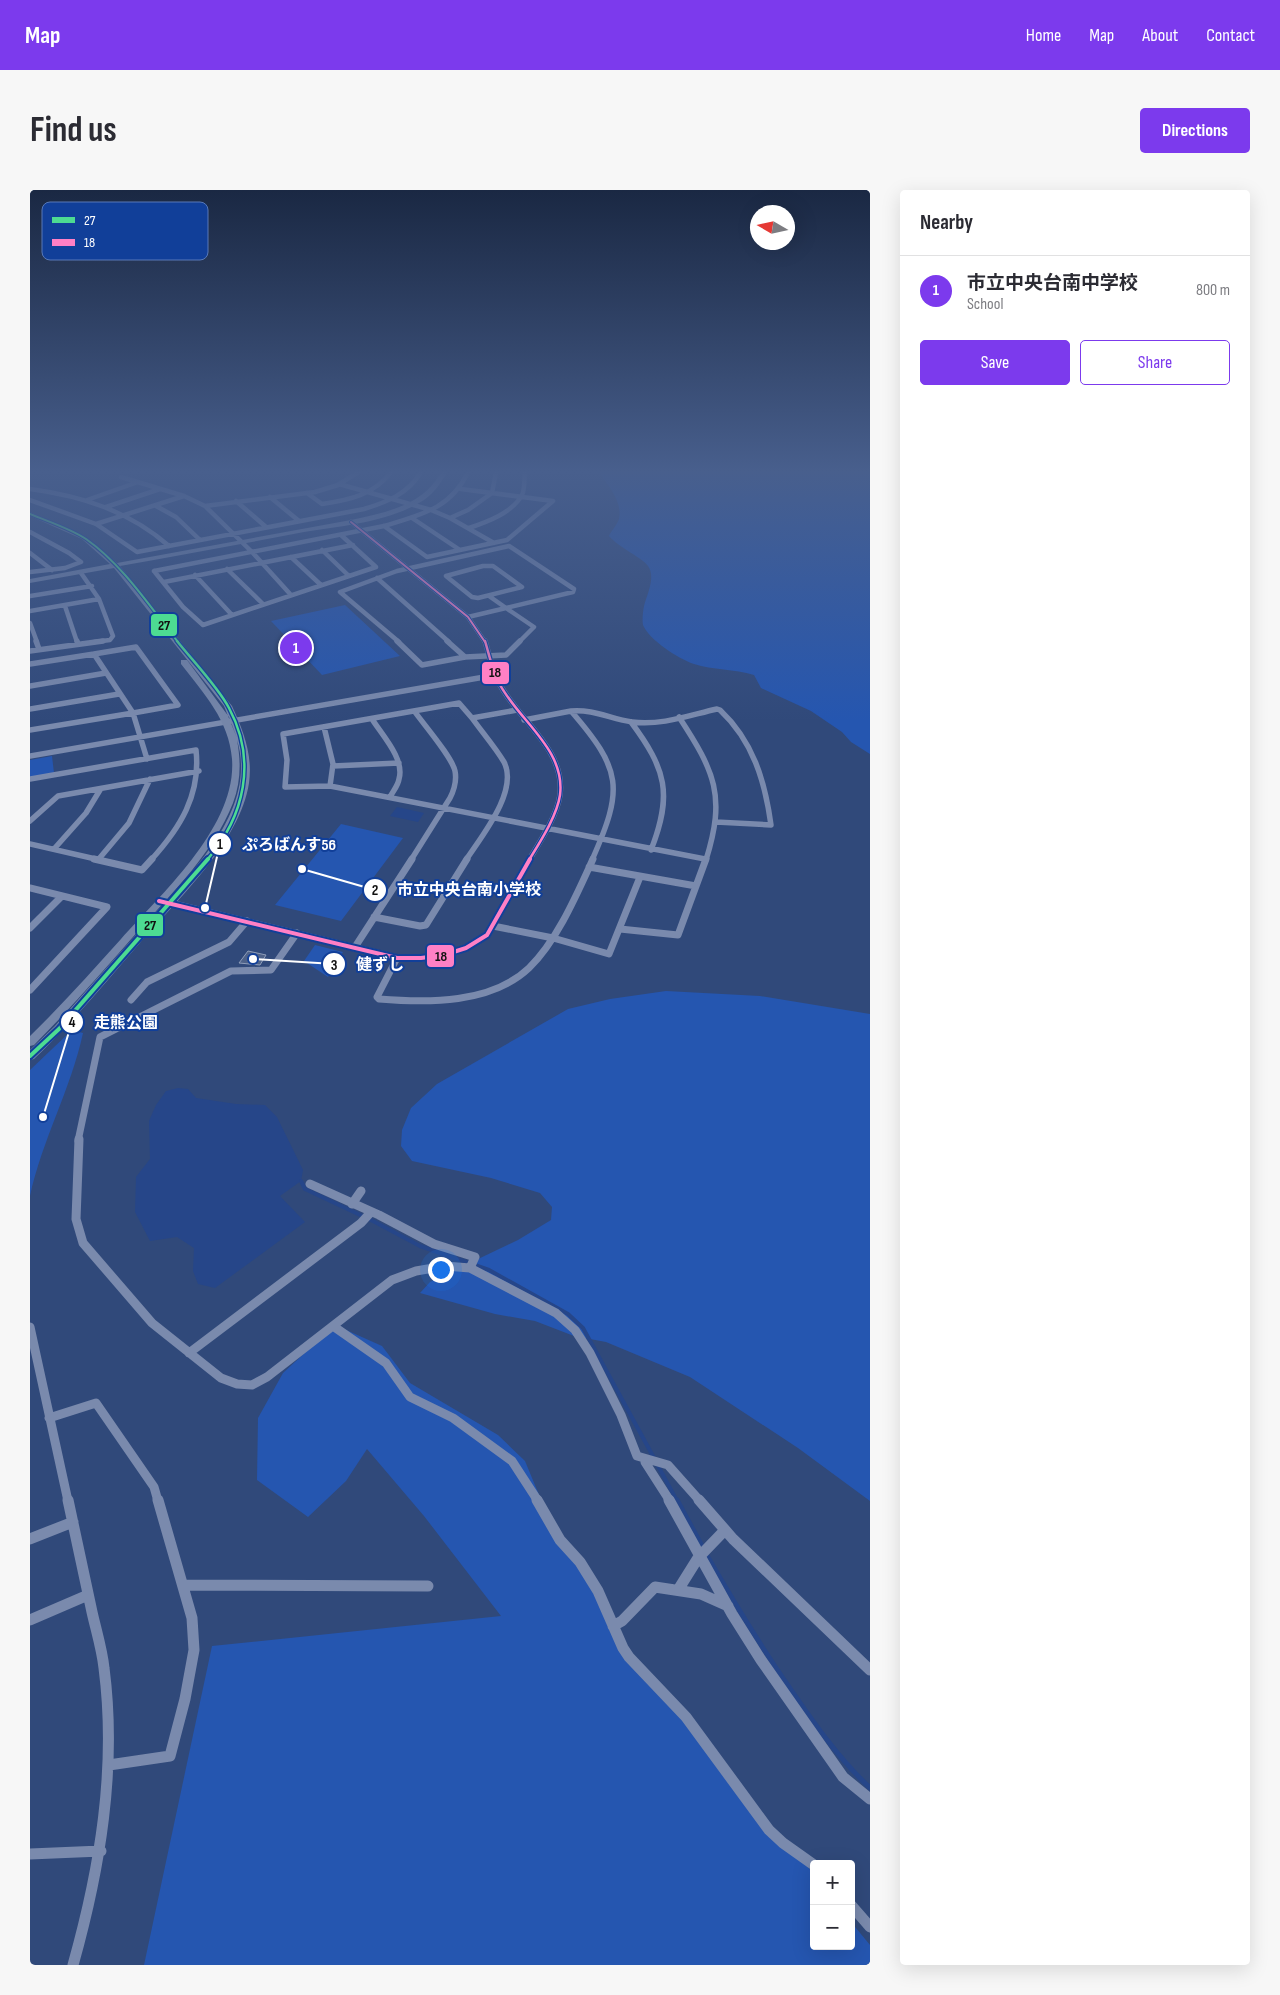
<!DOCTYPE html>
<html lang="en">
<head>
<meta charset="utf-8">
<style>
  body { margin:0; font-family:"Sofia Sans Condensed","Noto Sans JP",sans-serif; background:#f7f7f7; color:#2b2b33 }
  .controls { position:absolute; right:15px; bottom:15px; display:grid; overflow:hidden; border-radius:5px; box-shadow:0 5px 20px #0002 }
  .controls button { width:45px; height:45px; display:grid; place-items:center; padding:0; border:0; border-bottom:1px solid #e1e1e2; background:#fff; color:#2b2b33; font:25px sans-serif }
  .compass { position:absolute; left:720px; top:15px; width:45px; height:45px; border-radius:50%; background:#fff; box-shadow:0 5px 20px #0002; rotate:279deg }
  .you { position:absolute; left:410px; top:1079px; width:18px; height:18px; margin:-12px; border:4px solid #fff; border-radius:50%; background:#1a73e8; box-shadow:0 0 0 8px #1a73e833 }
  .badge { display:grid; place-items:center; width:32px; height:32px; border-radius:50%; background:#7c3aed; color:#fff; font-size:16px; font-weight:700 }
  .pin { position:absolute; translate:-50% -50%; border:2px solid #fff; box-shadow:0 1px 5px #0006 }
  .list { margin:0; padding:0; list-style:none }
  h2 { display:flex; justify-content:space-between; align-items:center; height:65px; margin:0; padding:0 20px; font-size:21px }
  h2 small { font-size:16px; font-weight:400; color:#7c7c81 }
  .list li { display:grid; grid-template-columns:32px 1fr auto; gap:15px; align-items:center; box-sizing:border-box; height:70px; padding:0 20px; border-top:1px solid #e1e1e2 }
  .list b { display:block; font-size:19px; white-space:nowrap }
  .list p { margin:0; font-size:16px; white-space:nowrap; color:#7c7c81 }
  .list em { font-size:16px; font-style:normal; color:#7c7c81 }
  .actions { display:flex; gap:10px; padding:15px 20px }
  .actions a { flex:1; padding:11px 0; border:1px solid #7c3aed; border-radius:5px; text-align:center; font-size:18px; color:#7c3aed }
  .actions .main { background:#7c3aed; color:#fff }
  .map { position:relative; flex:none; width:840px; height:1775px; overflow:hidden; border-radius:5px }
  header { display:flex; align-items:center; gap:30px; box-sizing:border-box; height:70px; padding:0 25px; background:#7c3aed; color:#fff }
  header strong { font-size:24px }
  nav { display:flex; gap:28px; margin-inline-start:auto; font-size:18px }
  .intro { display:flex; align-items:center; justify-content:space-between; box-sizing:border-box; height:120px; padding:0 30px }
  h1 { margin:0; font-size:35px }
  .button { padding:12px 22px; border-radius:5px; background:#7c3aed; color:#fff; font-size:18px; font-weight:700 }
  main { display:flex; gap:30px; padding:0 30px }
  aside { flex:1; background:#fff; border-radius:5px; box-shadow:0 5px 20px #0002 }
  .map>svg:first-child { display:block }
  .green { fill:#2556b0 }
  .water { fill:#264689 }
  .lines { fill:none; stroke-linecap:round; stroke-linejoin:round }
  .stream-far1 { stroke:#264689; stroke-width:4 }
  .stream { stroke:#264689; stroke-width:5 }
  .building { fill:#4e6289; stroke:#8f9db9 }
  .street-far4 { stroke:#7a8aad; stroke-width:4.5 }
  .street-far3 { stroke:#7a8aad; stroke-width:5.5 }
  .street-far2 { stroke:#7a8aad; stroke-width:7 }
  .street-far1 { stroke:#7a8aad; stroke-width:9 }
  .street { stroke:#7a8aad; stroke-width:11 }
  .secondary { fill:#7586a9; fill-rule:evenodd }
  .bus-1-far2-casing { stroke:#113f99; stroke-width:4 }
  .bus-1-far1-casing { stroke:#113f99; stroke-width:5 }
  .bus-1-casing { stroke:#113f99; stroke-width:8 }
  .bus-2-far2-casing { stroke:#113f99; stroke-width:4 }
  .bus-2-far1-casing { stroke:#113f99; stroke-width:5 }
  .bus-2-casing { stroke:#113f99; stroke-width:8 }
  .bus-1-far2 { stroke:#4ddb92; stroke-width:2 }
  .bus-1-far1 { stroke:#4ddb92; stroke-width:2.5 }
  .bus-1 { stroke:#4ddb92; stroke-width:4 }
  .bus-2-far2 { stroke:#ff80c5; stroke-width:2 }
  .bus-2-far1 { stroke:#ff80c5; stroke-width:2.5 }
  .bus-2 { stroke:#ff80c5; stroke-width:4 }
  .key { fill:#113f99; stroke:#5879b8; stroke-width:1 }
  .key-label { font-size:14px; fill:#fff }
  .leader { fill:none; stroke:#fff; stroke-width:2 }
  .callout-dot { fill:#fff; stroke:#113f99; stroke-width:2 }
  .mark-label { font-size:15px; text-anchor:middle; font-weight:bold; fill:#111 }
  .callout-label { font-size:16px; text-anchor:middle; font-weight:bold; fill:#fff; stroke:#113f99; stroke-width:4; stroke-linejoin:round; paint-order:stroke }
  .line-badge { stroke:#113f99; stroke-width:2 }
  .pale-badge-label { font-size:14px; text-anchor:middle; font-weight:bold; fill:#111 }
</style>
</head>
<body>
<header>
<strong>Map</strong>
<nav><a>Home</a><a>Map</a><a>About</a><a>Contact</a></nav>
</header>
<div class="intro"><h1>Find us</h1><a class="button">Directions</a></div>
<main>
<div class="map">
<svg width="840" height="1775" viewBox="0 0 840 1775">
  <rect width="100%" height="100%" fill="#30497a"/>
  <path class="green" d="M568 282H840V564L821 552 812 542 781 521 731 498 724 485C704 479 683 480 664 474 649 469 619 450 613 435 612 430 613 421 614 416 617 404 626 387 618 376 613 368 588 357 579 346 581 341 587 335 589 329 593 313 578 294 568 282Z
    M315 415 370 466 292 485 241 431Z
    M22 566 24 583 0 587V570Z
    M311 634 373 648 311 731 245 715Z
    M285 755 313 762 298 787 274 771Z
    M636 801 730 806 840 824V1311L768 1258 660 1187 576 1152 544 1146 505 1131 465 1124 390 1103 400 1092 488 1050 521 1030 522 1017 510 1003 461 988 382 971 371 956 372 940 381 918 407 894 538 819 580 809Z
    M42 840 53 843C41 899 12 950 0 1006V880Z
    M305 1135 352 1156 380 1193 468 1245 495 1271 519 1329 594 1454 716 1606 784 1684V1756H821V1732L840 1755V1775H114L182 1456 471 1426 394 1326 337 1259 316 1291 278 1327 227 1290 228 1228 253 1183Z"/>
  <path class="water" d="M367 617 394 623 388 632 360 626Z
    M148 898 158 899 166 908 206 914 235 915 247 927 273 980 271 991 250 1006 275 1032 185 1098 168 1094 163 1081 164 1058 147 1047 120 1051 105 1022 106 987 120 969 119 931 126 915 136 901Z"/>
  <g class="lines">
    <path class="stream-far1" d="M271 991 275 999 343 1031 390 1056 459 1080 538 1124 553 1138 624 1268
      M627 1274 647 1311"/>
    <path class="stream" d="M647 1310 673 1358
      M676 1364C702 1409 729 1454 759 1497 784 1533 808 1568 840 1598"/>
  </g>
  <path class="building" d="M218 761 236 765 230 775 209 773Z"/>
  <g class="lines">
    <path class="street-far4" d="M91 287 154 306 175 316 222 362 261 405
      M309 294 401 320 420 328 464 353
      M0 299C52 306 99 321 139 356
      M277 303 292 314C319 310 344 305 361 282
      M240 307 269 331
      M0 310 66 334 107 362 334 319C357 312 378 304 391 282
      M57 310 108 292
      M206 311 236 337
      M126 316 146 327 170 350
      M175 316 285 302 308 295 328 282
      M76 317 130 299
      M382 328 430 360
      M420 328 438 320 462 303 466 282
      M321 332 438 427 455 452
      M66 334 154 306
      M354 336 397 367 477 350 523 311 431 299
      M439 338C457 332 482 323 492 305 495 299 494 289 495 282
      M0 342 39 363 51 372 35 378 0 382
      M292 360 319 386
      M0 363 22 380
      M261 367 291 395
      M453 376H463L492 397 448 408 442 407 416 386Z
      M197 379 233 414
      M124 381 354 336C390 325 421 319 438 282
      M124 381 153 417 173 435 346 377 311 345
      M51 383 69 409 83 446 80 450 64 452
      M165 385 202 425
      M347 388 419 452
      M134 392 323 355
      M0 406 62 396
      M459 406 476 418
      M35 416 47 452
      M476 418 504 437 489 452
      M0 421 69 409
      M438 427 476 418
      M0 433 7 452
      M369 452 310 402 367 381 479 356 544 399 543 402 476 418"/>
    <path class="street-far3" d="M6 451 9 459
      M47 451 48 454
      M367 451 392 475 435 467 476 465 490 451
      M417 451 435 467
      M455 451C459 464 462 479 468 491 486 529 536 558 530 605 527 626 510 652 499 670
      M106 457 148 515 103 523 64 464Z
      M0 461 73 451
      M0 474 64 464
      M0 496 76 483
      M0 519 89 504
      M487 520 442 528 429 513 253 544 257 570 255 597 300 596 675 669
      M541 521C563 519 581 529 602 532 631 536 660 525 687 519L690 520C723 551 735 591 741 635L686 632
      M103 523 117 569
      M649 527C685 582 696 606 676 670
      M342 529C352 545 375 569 369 589 368 596 363 601 360 607
      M494 530 541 521C592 580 594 598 562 670
      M601 532C636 579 643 604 621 660
      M294 537 303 574 300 596
      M0 540 103 523
      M0 566 466 485
      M303 576 369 573
      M0 589 166 560C171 605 150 638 121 670
      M0 631 28 606 169 581
      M0 654 70 670
      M24 659 56 623 70 600
      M68 670 99 633 120 589
      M381 670 420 608C424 600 427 591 425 581 422 567 395 536 385 522
      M436 670C451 647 489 601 474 572 465 557 452 542 442 528"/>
    <path class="street-far2" d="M64 669 112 680 122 669
      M559 677 666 696
      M0 698 77 717 0 800
      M136 712 367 768H391L414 765 436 758 457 745 500 669
      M344 727 390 736 396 735 437 669
      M463 736 523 748 579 764 610 687
      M0 738 32 706
      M590 739 648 745 676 669
      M325 757 382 669
      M367 768 347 807 349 809C398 813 461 814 499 778 527 751 547 704 563 669
      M101 810 117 792 199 752 217 731
      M48 951 70 847 201 781 241 780 267 743"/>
    <path class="street-far1" d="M49 949 46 1029 53 1053 122 1133 191 1188 207 1194 222 1195 237 1187 362 1090 386 1081 415 1076 440 1078 526 1123 545 1140 560 1163 591 1225 607 1266 638 1275 670 1311
      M280 994 349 1025 404 1054 445 1067 440 1078
      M322 1014 331 1001
      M303 1136 356 1173 380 1207 423 1228 482 1271 508 1311
      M0 1137 38 1311
      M159 1163 331 1033 341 1022
      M19 1228 66 1213 124 1297 128 1311
      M615 1272 640 1311"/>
    <path class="street" d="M38 1310C46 1347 54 1385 62 1422 66 1440 72 1459 74 1478 87 1578 70 1679 43 1775
      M507 1310 530 1350 550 1372 568 1401 593 1458 599 1467 656 1527 739 1640 753 1653 784 1675
      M639 1310 702 1424 731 1470 813 1587 840 1609
      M669 1310 703 1349 840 1480
      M0 1349 43 1332
      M154 1395 398 1396
      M648 1400 668 1368 695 1340
      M0 1430 58 1405
      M583 1436 592 1431 625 1397 671 1404 698 1416
      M79 1575 140 1566 155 1509 164 1460 162 1428 128 1310
      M0 1664 71 1661
      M821 1715 840 1737"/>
    <path class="secondary" d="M411 282H417C410 295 402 306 389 313 356 332 312 336 274 342 213 354 151 365 90 376L202 516C213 540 223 565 219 593 210 652 147 710 109 754 75 793 42 833 4 869L0 870V860L25 836C54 803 84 770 113 737 156 687 229 623 207 550 211 571 211 592 203 613 183 663 144 701 109 740 75 779 41 818 4 855L0 856V846C32 815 61 782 91 749 132 703 207 636 202 569 199 530 174 504 151 474V470H157L199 527 207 548 194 516 84 378 0 393V389L80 374 52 349 0 326V322L56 347 87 373 321 330C356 322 393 316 411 282Z"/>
    <g class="bus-1-far2-casing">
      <path id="bus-1-far2" d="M0 324C19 332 39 338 56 349 93 375 120 417 148 452"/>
    </g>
    <g class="bus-1-far1-casing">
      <path id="bus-1-far1" d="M147 451C162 470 188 497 199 518 227 570 215 626 177 670"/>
    </g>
    <g class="bus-1-casing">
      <path id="bus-1" d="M0 866 29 839 178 669"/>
    </g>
    <g class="bus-2-far2-casing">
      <path id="bus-2-far2" d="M321 332 438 427 455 452"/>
    </g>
    <g class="bus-2-far1-casing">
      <path id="bus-2-far1" d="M455 451C459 464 462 479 468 491 486 529 536 558 530 605 527 626 510 652 499 670"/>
    </g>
    <g class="bus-2-casing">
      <path id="bus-2" d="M129 711 367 768H391L414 765 436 758 457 745 500 669"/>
    </g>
    <use href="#bus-1-far2" class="bus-1-far2"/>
    <use href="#bus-1-far1" class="bus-1-far1"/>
    <use href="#bus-1" class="bus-1"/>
    <use href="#bus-2-far2" class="bus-2-far2"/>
    <use href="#bus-2-far1" class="bus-2-far1"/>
    <use href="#bus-2" class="bus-2"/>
  </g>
  <linearGradient id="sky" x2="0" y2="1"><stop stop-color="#1a2843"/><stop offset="0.53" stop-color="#485f8d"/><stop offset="1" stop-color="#485f8d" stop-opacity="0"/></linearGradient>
  <rect width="840" height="531" fill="url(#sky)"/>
  <rect x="12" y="12" width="166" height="58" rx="8" class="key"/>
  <rect x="22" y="27" width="23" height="6" fill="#4ddb92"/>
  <rect x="22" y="49" width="23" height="7" fill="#ff80c5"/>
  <g class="key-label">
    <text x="54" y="35">27</text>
    <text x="54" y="57">18</text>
  </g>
  <path class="leader" d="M175 718L190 654M272 679L345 700M223 769L304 774M13 927L42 832"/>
  <g class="callout-dot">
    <circle cx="175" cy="718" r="5"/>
    <circle cx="272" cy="679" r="5"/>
    <circle cx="223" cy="769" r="5"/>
    <circle cx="13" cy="927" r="5"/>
    <circle cx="190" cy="654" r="12"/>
    <circle cx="345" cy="700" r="12"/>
    <circle cx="304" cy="774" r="12"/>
    <circle cx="42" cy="832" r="12"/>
  </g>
  <g class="mark-label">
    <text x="190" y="659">1</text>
    <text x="345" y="705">2</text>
    <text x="304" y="780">3</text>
    <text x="42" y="837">4</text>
  </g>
  <g class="callout-label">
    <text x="259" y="660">ぷろばんす56</text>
    <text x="439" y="705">市立中央台南小学校</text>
    <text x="350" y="780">健ずし</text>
    <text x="96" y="838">走熊公園</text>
  </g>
  <g class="line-badge">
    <rect x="120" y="423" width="28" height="24" rx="5" fill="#4ddb92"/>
    <rect x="451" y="471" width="29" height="24" rx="5" fill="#ff80c5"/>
    <rect x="106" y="723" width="28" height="24" rx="5" fill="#4ddb92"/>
    <rect x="396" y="754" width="29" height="24" rx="5" fill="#ff80c5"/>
  </g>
  <g class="pale-badge-label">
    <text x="134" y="440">27</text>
    <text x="465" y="487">18</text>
    <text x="120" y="740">27</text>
    <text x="411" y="771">18</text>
  </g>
</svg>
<div class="controls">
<button>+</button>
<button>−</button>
</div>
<svg class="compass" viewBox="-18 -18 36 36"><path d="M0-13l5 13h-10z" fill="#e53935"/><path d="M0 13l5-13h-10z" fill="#7c7c81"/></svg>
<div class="you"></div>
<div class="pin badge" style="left:266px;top:458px">1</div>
</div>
<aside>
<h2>Nearby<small></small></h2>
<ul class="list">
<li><span class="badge">1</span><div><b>市立中央台南中学校</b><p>School</p></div><em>800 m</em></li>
</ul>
<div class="actions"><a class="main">Save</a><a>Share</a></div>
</aside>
</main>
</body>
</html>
